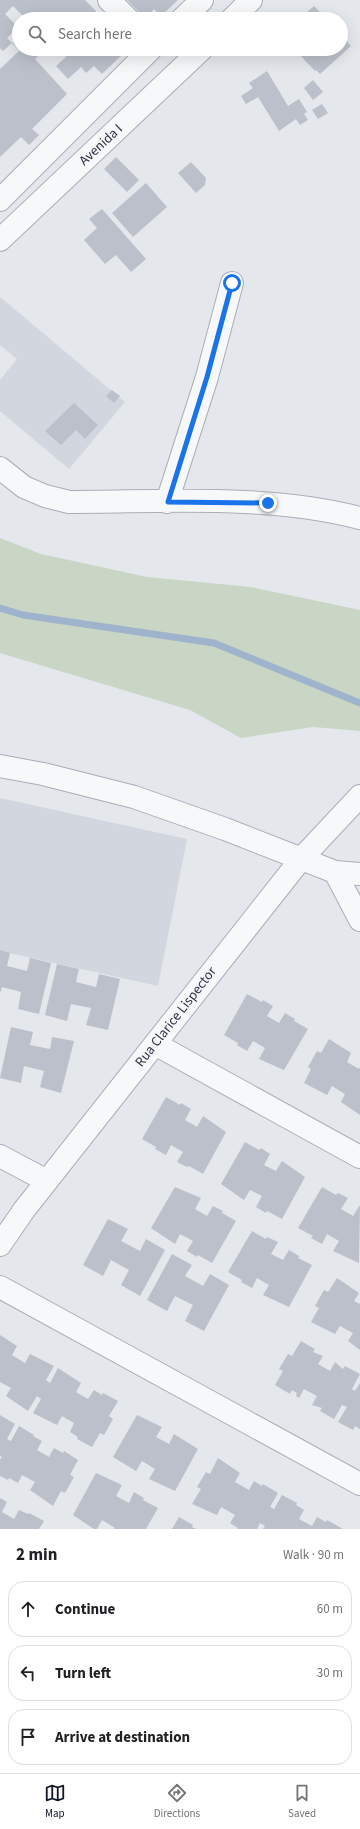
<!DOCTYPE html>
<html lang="en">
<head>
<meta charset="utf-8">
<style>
  body { margin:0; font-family:"Source Sans 3",sans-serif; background:#f6f6f6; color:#202124 }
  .stop { position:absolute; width:12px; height:12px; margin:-9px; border:3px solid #1a73e8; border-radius:50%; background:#fff }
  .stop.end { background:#1a73e8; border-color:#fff; box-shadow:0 1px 4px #0008 }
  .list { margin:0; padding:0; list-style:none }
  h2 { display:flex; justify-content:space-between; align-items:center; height:52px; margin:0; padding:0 16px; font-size:17px }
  h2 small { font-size:13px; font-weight:400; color:#757577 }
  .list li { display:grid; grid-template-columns:26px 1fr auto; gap:12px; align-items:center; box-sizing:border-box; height:56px; margin:0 8px 8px; padding:0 8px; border:1px solid #e0e0e0; border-radius:16px }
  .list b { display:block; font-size:15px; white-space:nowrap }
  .list em { font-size:13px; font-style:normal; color:#757577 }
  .icon { flex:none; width:22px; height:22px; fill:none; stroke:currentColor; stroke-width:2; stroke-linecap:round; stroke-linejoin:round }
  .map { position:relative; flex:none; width:360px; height:1529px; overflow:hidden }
  .search { position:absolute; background:#fff; box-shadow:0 4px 16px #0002; left:12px; right:12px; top:12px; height:44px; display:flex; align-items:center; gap:10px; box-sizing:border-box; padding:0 14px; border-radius:22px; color:#757577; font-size:15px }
  .sheet { height:244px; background:#fff }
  nav { display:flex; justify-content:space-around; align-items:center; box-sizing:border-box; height:56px; border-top:1px solid #e0e0e0; background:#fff; font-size:11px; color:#757577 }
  nav a { display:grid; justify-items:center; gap:2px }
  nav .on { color:#111827 }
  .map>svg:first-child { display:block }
  .built { fill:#d2d6de }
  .grass { fill:#c9d6c5 }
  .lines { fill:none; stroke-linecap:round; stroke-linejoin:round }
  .stream { stroke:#9fb4cc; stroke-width:7 }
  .building { fill:#bbc0ca }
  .minor-casing { stroke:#a9aeb7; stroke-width:24 }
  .minor { stroke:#f7f8fa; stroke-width:22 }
  .route { stroke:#1a73e8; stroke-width:5 }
  .labels { text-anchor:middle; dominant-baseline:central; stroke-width:3.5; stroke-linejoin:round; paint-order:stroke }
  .street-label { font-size:14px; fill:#2b3445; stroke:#f4f6f9 }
</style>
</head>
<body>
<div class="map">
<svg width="360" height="1529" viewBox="0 0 360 1529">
  <rect width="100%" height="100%" fill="#e4e7ec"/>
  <path class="built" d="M0 297 125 402 69 469 0 411V380L17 359 0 345Z
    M0 798 187 839 158 986 0 951Z"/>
  <path class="grass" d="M0 538 41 554 147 577 251 587 360 610V731L313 727 241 738 190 710 0 653Z"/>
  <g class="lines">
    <path class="stream" d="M0 608 23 615 214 643 360 703"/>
  </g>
  <path class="building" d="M0 0H85L96 11 92 16 95 19H26L13 6 5 14 18 27 7 38 12 43 3 51 0 48Z
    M127 0H178L161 16 154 9 147 17H144Z
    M314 6 326 19H299Z
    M341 35 351 46 320 74 316 70 315 71 298 53 300 52 297 49H341Z
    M19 37V49H42L40 51 42 52 35 59 67 94 32 129 39 135 29 145 21 137 0 157V69L19 51 12 43Z
    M59 49H124L126 51 102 74 94 66 86 73 81 67 68 79 56 66 66 57Z
    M267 71 288 106 299 99 307 112 304 114 308 120 300 125 296 119 279 131 258 97 246 104 241 96 253 88 249 83Z
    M313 80 323 92 313 100 304 88Z
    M322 104 328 113 318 119 312 110Z
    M116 157 139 180 127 192 104 169Z
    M191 162 206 178 205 185 196 193 178 173Z
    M146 183 167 207 133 237 112 213Z
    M102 209 146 259 131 272 116 255 105 264 84 240 97 228 89 219Z
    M112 390 120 396 114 403 106 396Z
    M74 403 98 425 85 439 76 430 61 445 45 431Z
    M0 950 10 953 7 966 27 971 30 958 51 963 39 1014 18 1009 21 992 2 987 0 993Z
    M57 964 79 969 76 982 96 987 99 974 120 979 108 1030 86 1025 91 1008 71 1004 67 1021 45 1015Z
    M247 994 262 1002 263 1000 273 1006 267 1016 279 1023 285 1013 295 1019 294 1021 308 1029 284 1070 259 1059 265 1048 253 1041 247 1051 237 1045 238 1043 224 1035Z
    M11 1027 33 1032 30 1045 50 1049 52 1037 74 1041 61 1093 40 1087 44 1071 24 1066 21 1083 0 1078Z
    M329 1039 351 1053 347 1062 359 1069 360 1067V1115L341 1102 345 1094 332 1086 327 1095 304 1083 311 1069 308 1067 317 1051 321 1053Z
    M166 1097 180 1105 181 1103 191 1109 185 1120 197 1127 203 1116 226 1132 203 1174 189 1166 187 1167 177 1162 183 1152 171 1145 166 1155 155 1149 156 1147 142 1139Z
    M245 1142 259 1150 261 1148 270 1154 264 1165 276 1171 282 1161 305 1177 282 1219 267 1211 266 1213 256 1207 262 1196 250 1190 244 1200 221 1184Z
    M175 1187 201 1198 195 1209 207 1216 213 1206 223 1211 222 1213 236 1221 212 1263 198 1255 197 1257 187 1251 193 1241 180 1234 175 1244 151 1228Z
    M322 1187 336 1195 338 1193 348 1198 341 1209 353 1216 360 1205 359 1263 333 1251 339 1241 327 1234 322 1244 311 1238 313 1236 298 1228Z
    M108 1219 128 1229 121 1241 140 1251 146 1239 165 1250 140 1296 121 1285 129 1270 111 1260 103 1276 83 1265Z
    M252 1231 266 1239 267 1237 278 1242 271 1254 283 1260 289 1250 299 1256 298 1258 312 1265 289 1307 263 1295 269 1285 257 1278 252 1288 241 1282 242 1280 228 1272Z
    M172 1254 192 1265 185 1276 203 1286 210 1274 229 1285 204 1331 185 1321 193 1305 175 1296 167 1311 147 1300Z
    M337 1278 359 1293 354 1301 360 1304V1350L348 1341 353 1333 340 1326 335 1334 311 1322 319 1308 315 1306 324 1290 328 1292Z
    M0 1335 17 1346 12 1355 25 1363 30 1354 54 1366 46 1380 50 1383 58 1368 81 1383 76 1392 88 1399 94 1390 102 1395 103 1393 118 1401 109 1416 113 1419 104 1435 100 1433 92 1447 77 1439 78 1437 70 1432 74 1423 62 1416 57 1425 33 1413 41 1399 37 1396 28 1411 6 1396 11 1388 0 1382Z
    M301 1341 315 1349 313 1352 323 1356 318 1364 330 1371 335 1362 343 1369 345 1366 360 1374 352 1389 355 1391 360 1383V1429L355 1426 353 1430 338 1422 347 1407 342 1405 334 1419 320 1411 322 1408 312 1405 317 1396 304 1389 299 1398 296 1396 297 1393 292 1390 290 1394 275 1385 283 1371 279 1369 288 1354 292 1356Z
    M0 1415 15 1424 7 1439 11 1441 19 1426 34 1435 33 1436 42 1441 37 1450 49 1457 54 1448 63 1453 64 1451 78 1460 70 1475 74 1477 65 1493 61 1491 53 1506 30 1490 35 1482 22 1475 18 1483 9 1478 8 1480 0 1476V1460L2 1457 0 1456Z
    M137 1415 162 1427 156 1437 169 1444 174 1434 198 1449 175 1491 149 1479 155 1469 142 1461 136 1471 113 1457Z
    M218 1458 240 1473 235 1482 249 1490 254 1481 262 1486 263 1484 278 1493 270 1507 274 1509 282 1495 297 1503 296 1505 304 1510 299 1519 312 1526 317 1517 326 1522 327 1520 343 1529H263L265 1526 260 1523 257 1529H237L238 1528 230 1523 235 1515 221 1507 217 1515 192 1504 201 1489 197 1487 206 1472 210 1474Z
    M96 1473 122 1485 116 1496 129 1503 134 1492 144 1498 143 1500 158 1508 146 1529H114L115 1528 102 1520 97 1529H94L73 1515Z
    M0 1498 7 1502 2 1512 14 1519 19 1510 28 1514 29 1513 44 1521 39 1529H0Z
    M179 1517 193 1525 192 1527 196 1529H172Z"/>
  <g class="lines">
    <g class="minor-casing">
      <path id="minor" d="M109 0 128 19
        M182 19 202 0
        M232 19 251 0
        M0 200 151 49
        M0 240 202 49
        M0 468 24 487 45 496 69 502C165 502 266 494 360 518
        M167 502 207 377 232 283
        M0 766 43 774 134 797 225 829 335 872 360 874
        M335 872 360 920
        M155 1044 360 1157
        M0 1156 47 1181
        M0 1245 24 1210 301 859 360 796
        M0 1287 360 1484"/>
    </g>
    <use href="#minor" class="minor"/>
  </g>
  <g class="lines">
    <path class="route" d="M232 283 207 377 168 502 268 503"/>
  </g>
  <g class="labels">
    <g class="street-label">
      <text transform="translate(101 145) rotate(-43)">Avenida I</text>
      <text transform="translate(176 1017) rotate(-52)">Rua Clarice Lispector</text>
    </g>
  </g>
</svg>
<div class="stop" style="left:232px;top:283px"></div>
<div class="stop end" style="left:268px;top:503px"></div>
<div class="search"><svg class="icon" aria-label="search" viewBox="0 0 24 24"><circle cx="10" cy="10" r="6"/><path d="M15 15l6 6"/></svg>Search here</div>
</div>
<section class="sheet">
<h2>2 min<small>Walk · 90 m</small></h2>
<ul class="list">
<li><svg class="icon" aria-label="ahead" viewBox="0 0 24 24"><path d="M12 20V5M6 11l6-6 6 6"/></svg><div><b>Continue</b></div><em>60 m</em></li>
<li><svg class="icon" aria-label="left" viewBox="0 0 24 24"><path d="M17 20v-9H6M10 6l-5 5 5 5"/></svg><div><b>Turn left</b></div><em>30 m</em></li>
<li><svg class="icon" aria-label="arrive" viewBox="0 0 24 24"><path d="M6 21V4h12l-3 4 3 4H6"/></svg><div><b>Arrive at destination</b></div></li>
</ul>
</section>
<nav>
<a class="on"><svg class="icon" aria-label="map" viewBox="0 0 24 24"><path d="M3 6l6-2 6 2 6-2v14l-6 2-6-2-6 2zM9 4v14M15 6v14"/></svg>Map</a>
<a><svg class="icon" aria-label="directions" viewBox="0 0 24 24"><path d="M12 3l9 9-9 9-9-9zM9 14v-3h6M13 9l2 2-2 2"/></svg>Directions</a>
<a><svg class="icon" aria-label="saved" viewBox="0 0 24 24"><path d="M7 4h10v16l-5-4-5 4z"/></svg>Saved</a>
</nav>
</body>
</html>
